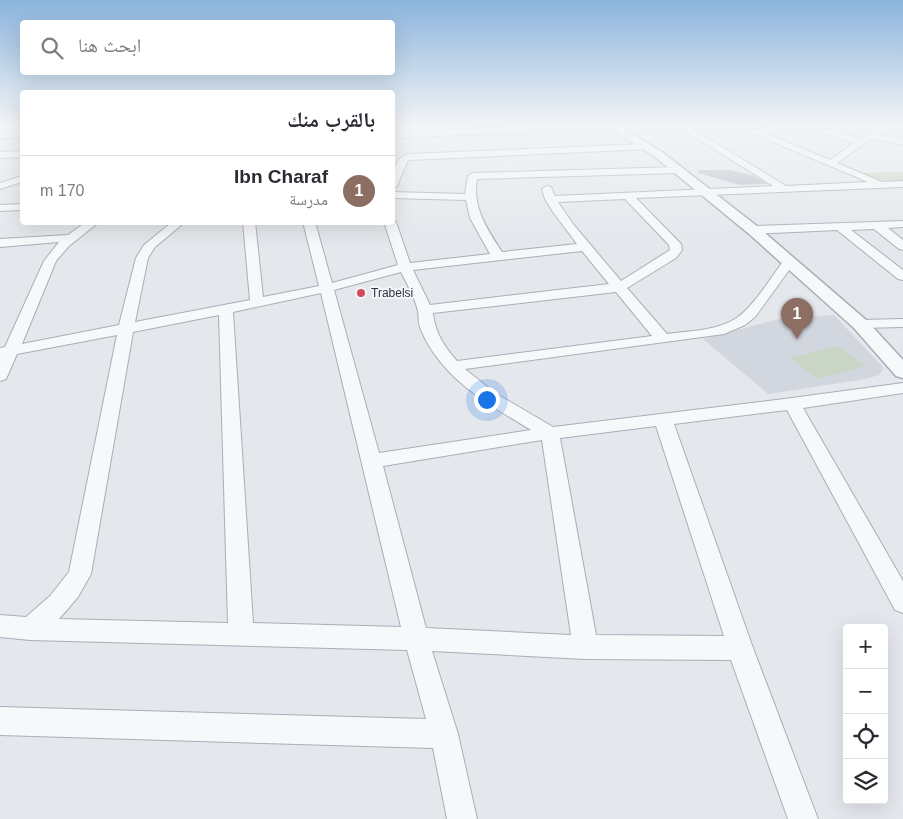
<!DOCTYPE html>
<html lang="ar">
<head>
<meta charset="utf-8">
<style>
  body { margin:0; font-family:Helvetica,"Noto Naskh Arabic",sans-serif; background:#f7f7f7; color:#2b2b33; direction:rtl }
  .controls { position:absolute; right:15px; bottom:15px; display:grid; overflow:hidden; border-radius:5px; box-shadow:0 5px 20px #0002 }
  .controls button { width:45px; height:45px; display:grid; place-items:center; padding:0; border:0; border-bottom:1px solid #e1e1e2; background:#fff; color:#2b2b33; font:25px sans-serif }
  .you { position:absolute; left:486px; top:399px; width:18px; height:18px; margin:-12px; border:4px solid #fff; border-radius:50%; background:#1a73e8; box-shadow:0 0 0 8px #1a73e833 }
  .badge { display:grid; place-items:center; width:32px; height:32px; border-radius:50%; background:#111827; color:#fff; font-size:16px; font-weight:700 }
  .pin { position:absolute; translate:-50% -41px; filter:drop-shadow(0 1px 2px #0008) }
  .pin::after { content:''; position:absolute; top:26px; width:18px; height:15px; background:inherit; clip-path:polygon(0 0,100% 0,50% 100%) }
  .list { margin:0; padding:0; list-style:none }
  h2 { display:flex; justify-content:space-between; align-items:center; height:65px; margin:0; padding:0 20px; font-size:21px }
  h2 small { font-size:16px; font-weight:400; color:#7c7c81 }
  .list li { display:grid; grid-template-columns:32px 1fr auto; gap:15px; align-items:center; box-sizing:border-box; height:70px; padding:0 20px; border-top:1px solid #e1e1e2 }
  .list b { display:block; font-size:19px; white-space:nowrap }
  .list p { margin:0; font-size:16px; white-space:nowrap; color:#7c7c81 }
  .list em { font-size:16px; font-style:normal; color:#7c7c81 }
  .icon { flex:none; width:28px; height:28px; fill:none; stroke:currentColor; stroke-width:2; stroke-linecap:round; stroke-linejoin:round }
  .map { position:relative; flex:none; width:903px; height:819px; overflow:hidden; direction:ltr }
  .search { position:absolute; background:#fff; box-shadow:0 5px 20px #0002; left:20px; top:20px; width:375px; height:55px; display:flex; align-items:center; gap:12px; box-sizing:border-box; padding:0 18px; border-radius:5px; color:#7c7c81; font-size:19px }
  .panel { position:absolute; background:#fff; box-shadow:0 5px 20px #0002; left:20px; top:90px; width:375px; height:135px; border-radius:5px; direction:rtl }
  .map>svg:first-child { display:block }
  .built { fill:#d2d6de }
  .green { fill:#c9d6c5 }
  .building { fill:#bbc0ca }
  .lines { fill:none; stroke-linecap:round; stroke-linejoin:round }
  .minor-casing { stroke:#a9aeb7; stroke-width:2 }
  .tertiary-casing { stroke:#a9aeb7; stroke-width:3 }
  .minor { fill:#f7f8fa; fill-rule:evenodd }
  .tertiary { fill:#f7f8fa; fill-rule:evenodd }
  .poi-dot { fill:#d1495b; stroke:#f4f6f9; stroke-width:2 }
  .labels { text-anchor:middle; dominant-baseline:central; stroke-width:4; stroke-linejoin:round; paint-order:stroke }
  .far-poi-label { font-size:12px; fill:#2b3445; stroke:#f4f6f9; text-anchor:start }
</style>
</head>
<body>
<div class="map">
<svg width="903" height="819" viewBox="0 0 903 819">
  <rect width="100%" height="100%" fill="#e4e7ec"/>
  <path class="built" d="M834 315 882 366 883 369 879 375 865 379 768 394 703 339 779 319Z"/>
  <path class="green" d="M903 172V182C886 182 876 180 861 173Z
    M838 346 866 366 817 379 790 358Z"/>
  <path class="building" d="M698 170H731L754 176 767 184 740 185 698 173Z"/>
  <g class="lines">
    <g class="minor-casing">
      <path id="minor" d="M567 125H635L616 132 612 128 392 138V132Z
        M676 125H686L786 186 868 182 733 125H745L757 130 777 125H792L765 133 830 160 854 143 799 125H813L860 139 879 125H889L878 134 903 139V145L872 138 837 163 882 182 903 181V187L636 198 681 244 682 250 676 258 627 288 667 334C689 331 715 331 735 319 753 308 771 277 785 259L789 258 795 262 755 317 745 325 724 334 465 369 495 393 553 427 792 398 903 383V393L803 408 903 581V613L895 610 787 410 674 424 753 648 818 819H788L731 660 585 659 432 651 458 734 477 819H447L433 748 0 735V707L426 719 407 650 30 640 0 637V615L26 617 50 596 69 572 117 335 17 354 6 379 0 381V348L5 347 44 261 59 242 0 247V239L68 235 86 222H99L69 246 56 261 22 344 119 325 136 258 144 245 172 222H185L155 247 148 258 135 322 250 300 243 222H255L263 297 319 286 303 222H315L332 283 398 265 384 222H392V219L396 222 410 263 490 254 470 218 466 200 392 198V192L465 194 468 176 473 173 678 167 683 170 678 173 477 179C472 207 487 229 502 252L577 244 553 212 545 199 542 189 547 186 551 187 555 196 773 186ZM625 199 669 245 670 250 621 281 573 224 558 202ZM582 251 609 284 430 305 413 270ZM401 272C407 284 415 298 418 311 419 318 418 324 421 330 442 379 488 404 531 430L379 453 334 290ZM616 292 652 336 457 361C444 346 435 333 433 313ZM321 293 401 627 253 623 233 312ZM219 315 228 623 59 619 78 597 91 574 133 332ZM656 426 724 636 596 635 560 438ZM542 440 571 635 426 628 383 466Z
        M895 125H903V128L896 127Z
        M22 131V136L0 139V133Z
        M646 144 649 145V149L410 160 407 162 397 186 392 189C392 175 393 159 408 154Z
        M22 151V157L0 158V152Z
        M22 176V182L0 189V183Z
        M22 204V210L0 211V205Z
        M903 221V227L888 228 903 240V250L899 249 874 229 851 230 903 270V280L898 279 837 230 753 234 747 230 753 226Z
        M903 319V327L860 328 855 327 853 324 855 321 860 320Z"/>
    </g>
    <g class="tertiary-casing">
      <path id="tertiary" d="M604 125H617L662 152 758 227 866 320 903 360V378L896 376 854 328 748 233 654 156Z"/>
    </g>
    <use href="#minor" class="minor"/>
    <use href="#tertiary" class="tertiary"/>
  </g>
  <linearGradient id="sky" x2="0" y2="1"><stop stop-color="#8bb4dd"/><stop offset="0.52" stop-color="#f3f4f6"/><stop offset="1" stop-color="#f3f4f6" stop-opacity="0"/></linearGradient>
  <rect width="903" height="240" fill="url(#sky)"/>
  <circle class="poi-dot" cx="361" cy="293" r="5"/>
  <g class="labels">
    <g class="far-poi-label">
      <text x="371" y="293">Trabelsi</text>
    </g>
  </g>
</svg>
<div class="controls">
<button>+</button>
<button>−</button>
<button><svg class="icon" aria-label="locate" viewBox="0 0 24 24"><circle cx="12" cy="12" r="6"/><path d="M12 2v4M12 18v4M2 12h4M18 12h4"/></svg></button>
<button><svg class="icon" aria-label="layers" viewBox="0 0 24 24"><path d="M12 4l9 5-9 5-9-5zM3 14l9 5 9-5"/></svg></button>
</div>
<div class="you"></div>
<div class="pin badge" style="left:797px;top:339px;background:#8d6e63">1</div>
<div class="search"><svg class="icon" aria-label="search" viewBox="0 0 24 24"><circle cx="10" cy="10" r="6"/><path d="M15 15l6 6"/></svg>ابحث هنا</div>
<section class="panel">
<h2>بالقرب منك<small></small></h2>
<ul class="list">
<li><span class="badge" style="background:#8d6e63">1</span><div><b>Ibn Charaf</b><p>مدرسة</p></div><em>170 m</em></li>
</ul>
</section>
</div>
</body>
</html>
